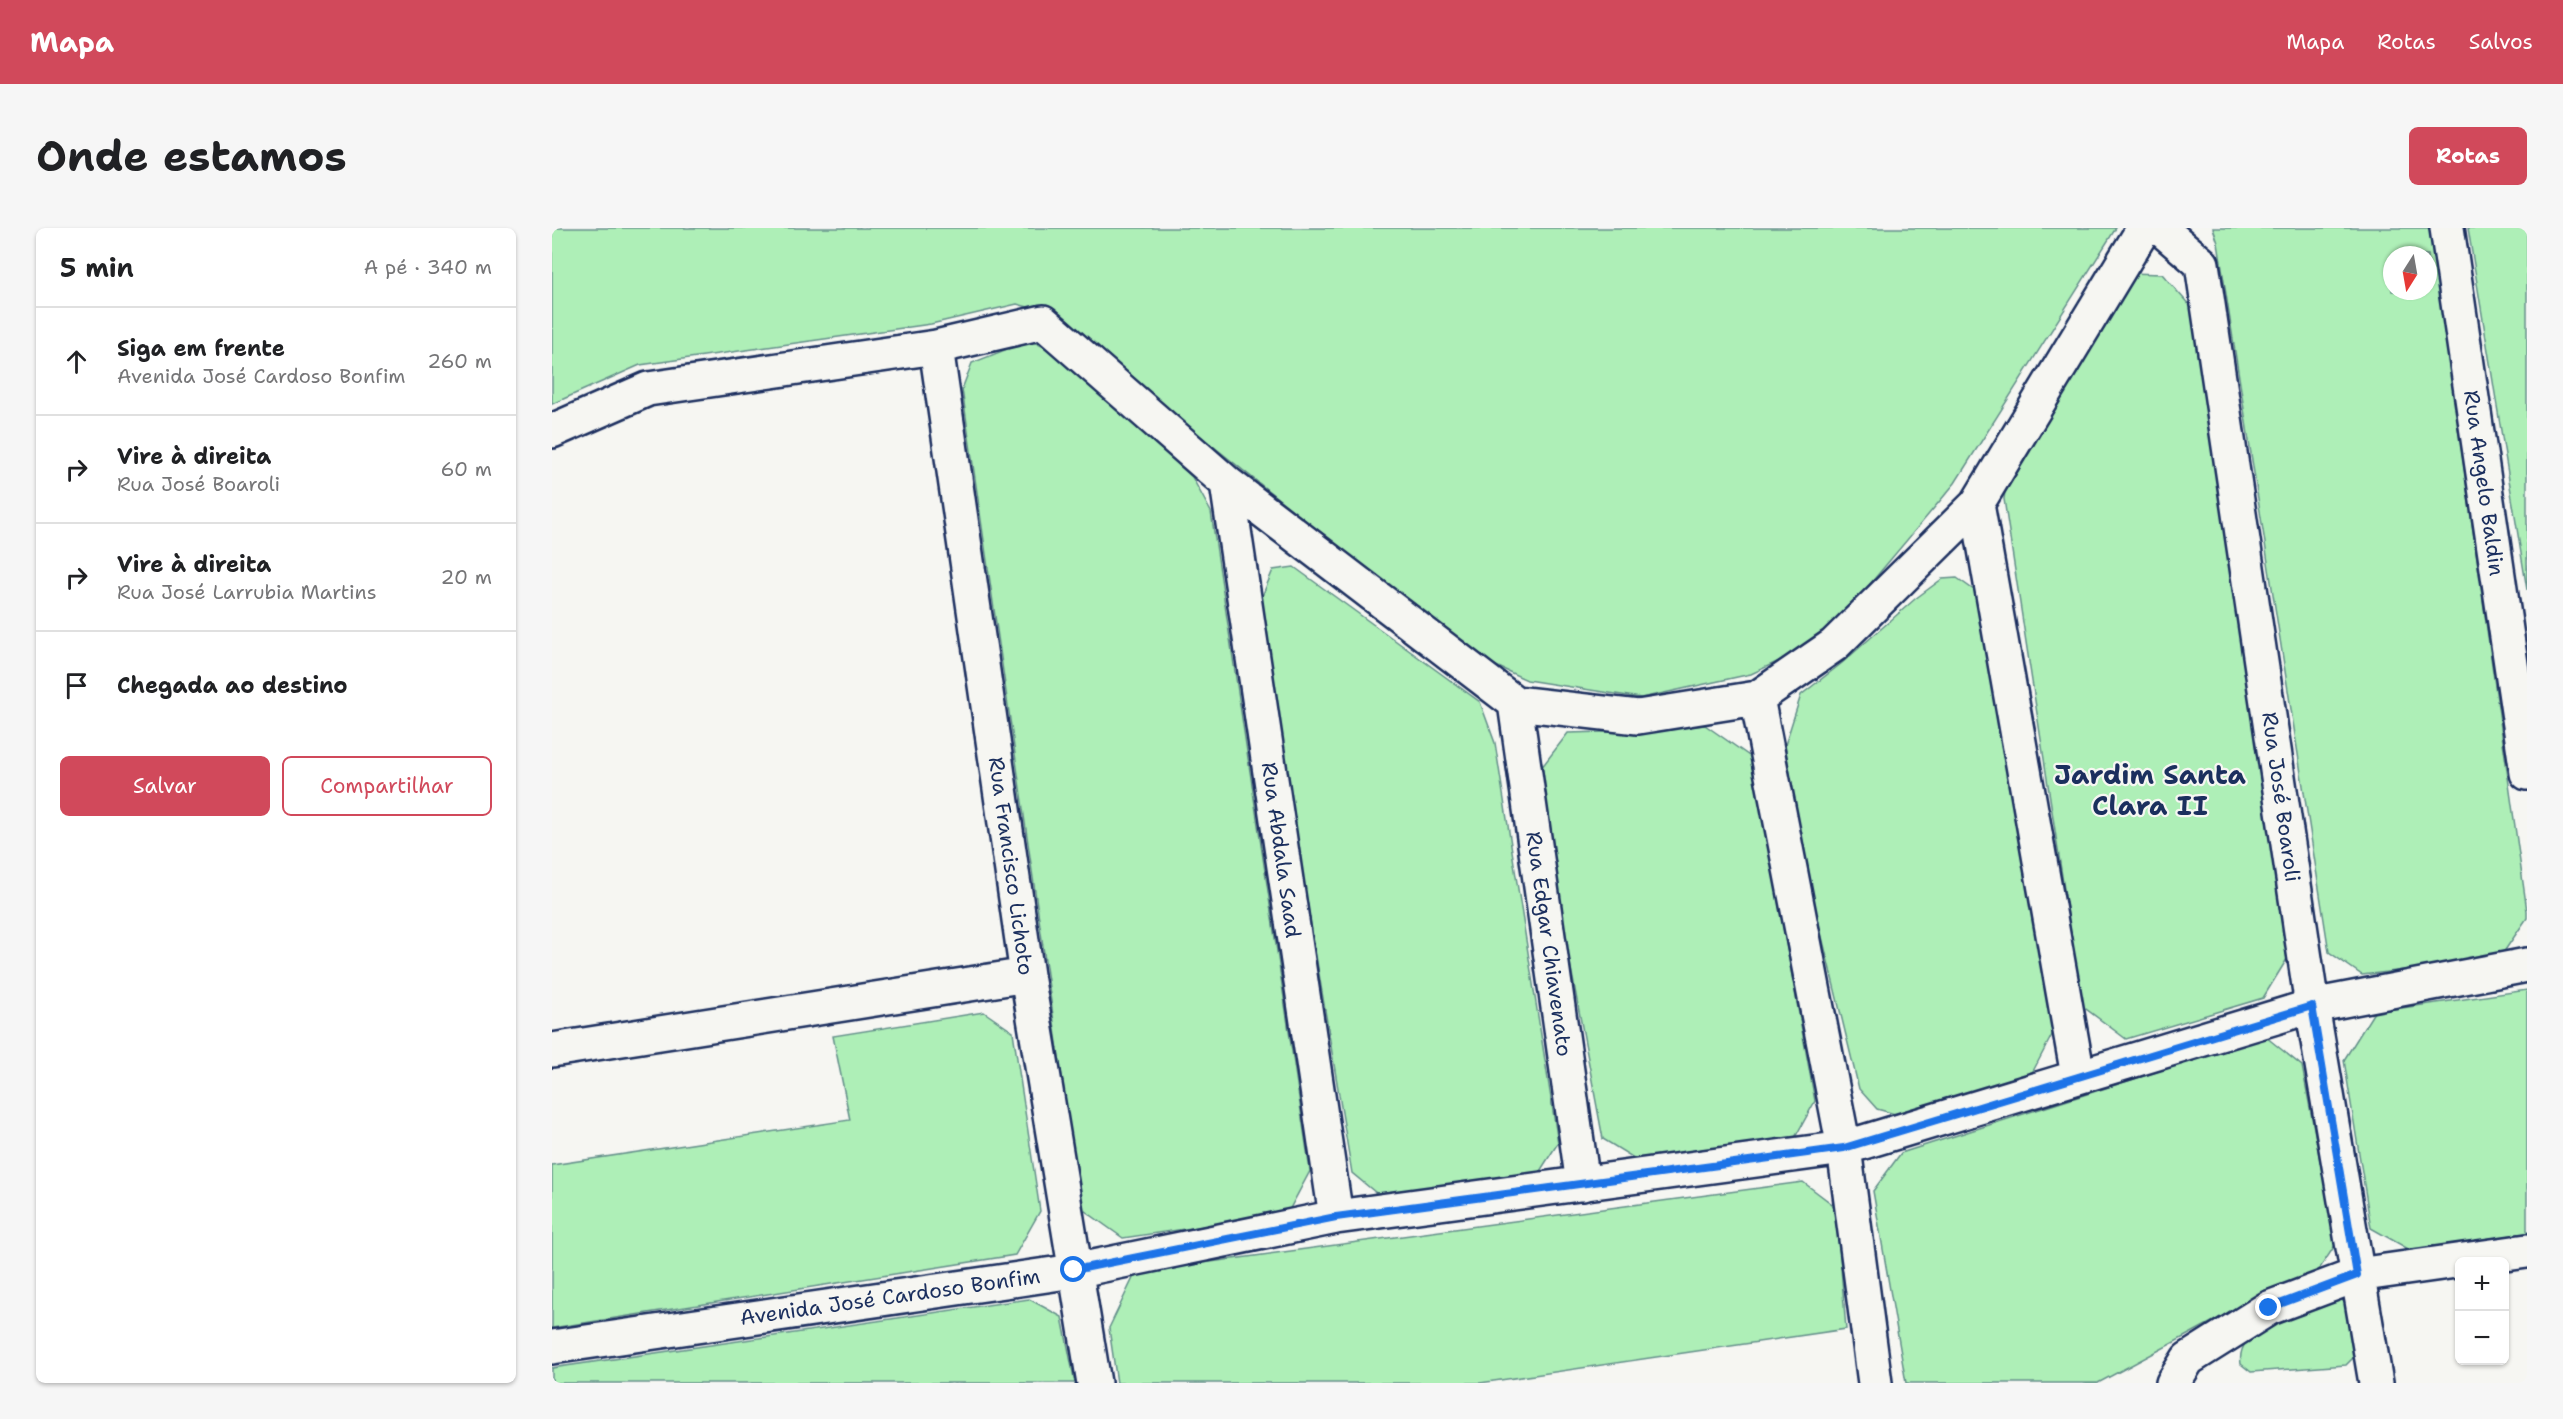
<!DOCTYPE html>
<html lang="pt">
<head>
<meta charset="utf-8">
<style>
  body { margin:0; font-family:"Shantell Sans",sans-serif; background:#f6f6f6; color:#202124 }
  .controls { position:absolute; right:18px; bottom:18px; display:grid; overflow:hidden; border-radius:9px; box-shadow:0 2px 4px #0004 }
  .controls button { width:54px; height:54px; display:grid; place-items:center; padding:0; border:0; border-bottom:2px solid #e0e0e0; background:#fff; color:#202124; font:30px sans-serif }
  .compass { position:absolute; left:1831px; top:18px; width:54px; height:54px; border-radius:50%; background:#fff; box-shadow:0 2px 4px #0004; rotate:191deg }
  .stop { position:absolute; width:18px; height:18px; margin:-14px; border:4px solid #1a73e8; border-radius:50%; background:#fff }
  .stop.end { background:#1a73e8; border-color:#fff; box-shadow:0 2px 6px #0008 }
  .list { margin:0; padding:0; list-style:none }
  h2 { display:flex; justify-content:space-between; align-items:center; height:78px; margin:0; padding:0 24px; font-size:26px }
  h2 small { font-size:20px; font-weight:400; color:#757577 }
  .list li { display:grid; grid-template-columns:39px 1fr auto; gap:18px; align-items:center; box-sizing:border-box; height:108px; padding:0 24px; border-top:2px solid #e0e0e0 }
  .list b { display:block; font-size:22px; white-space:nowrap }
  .list p { margin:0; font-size:20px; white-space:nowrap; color:#757577 }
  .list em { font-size:20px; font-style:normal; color:#757577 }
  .actions { display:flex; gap:12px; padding:18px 24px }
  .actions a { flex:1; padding:14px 0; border:2px solid #d1495b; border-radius:9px; text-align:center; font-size:21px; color:#d1495b }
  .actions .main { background:#d1495b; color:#fff }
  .icon { flex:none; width:33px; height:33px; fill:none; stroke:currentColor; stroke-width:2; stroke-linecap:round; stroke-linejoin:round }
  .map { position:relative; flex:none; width:1975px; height:1155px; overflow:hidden; border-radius:9px }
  header { display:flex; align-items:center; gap:36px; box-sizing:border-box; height:84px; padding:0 30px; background:#d1495b; color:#fff }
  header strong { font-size:28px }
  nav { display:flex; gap:33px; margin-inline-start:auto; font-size:21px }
  .intro { display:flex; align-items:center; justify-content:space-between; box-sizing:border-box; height:144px; padding:0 36px }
  h1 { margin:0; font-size:42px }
  .button { padding:15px 27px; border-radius:9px; background:#d1495b; color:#fff; font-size:21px; font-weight:700 }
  main { display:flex; gap:36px; padding:0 36px }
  aside { flex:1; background:#fff; border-radius:9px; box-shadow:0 2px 4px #0004 }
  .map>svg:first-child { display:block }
  .green { fill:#aeefb7; stroke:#648f8a; stroke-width:1.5; fill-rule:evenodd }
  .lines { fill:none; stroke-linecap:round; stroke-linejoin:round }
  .minor-casing { stroke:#1b2f5e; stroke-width:38 }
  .minor { stroke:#f6f6f2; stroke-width:33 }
  .route { stroke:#1a73e8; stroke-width:8 }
  .labels { text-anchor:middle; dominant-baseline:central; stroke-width:4.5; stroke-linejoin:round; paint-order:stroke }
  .street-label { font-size:21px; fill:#1b2f5e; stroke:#f6f6f2 }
  .district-label { font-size:27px; font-weight:bold; fill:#1b2f5e; stroke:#f6f6f2 }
</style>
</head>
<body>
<header>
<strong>Mapa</strong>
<nav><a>Mapa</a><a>Rotas</a><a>Salvos</a></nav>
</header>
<div class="intro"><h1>Onde estamos</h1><a class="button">Rotas</a></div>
<main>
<aside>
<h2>5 min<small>A pé · 340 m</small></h2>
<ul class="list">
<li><svg class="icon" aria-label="ahead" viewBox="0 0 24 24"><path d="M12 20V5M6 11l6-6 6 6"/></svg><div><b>Siga em frente</b><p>Avenida José Cardoso Bonfim</p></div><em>260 m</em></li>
<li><svg class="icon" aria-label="right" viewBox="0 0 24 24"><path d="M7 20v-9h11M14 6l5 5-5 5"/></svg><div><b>Vire à direita</b><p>Rua José Boaroli</p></div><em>60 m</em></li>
<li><svg class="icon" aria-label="right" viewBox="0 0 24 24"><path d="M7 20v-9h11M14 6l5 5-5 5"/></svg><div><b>Vire à direita</b><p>Rua José Larrubia Martins</p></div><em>20 m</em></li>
<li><svg class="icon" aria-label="arrive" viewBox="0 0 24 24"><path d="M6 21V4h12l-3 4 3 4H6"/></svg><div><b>Chegada ao destino</b></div></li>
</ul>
<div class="actions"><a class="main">Salvar</a><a>Compartilhar</a></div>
</aside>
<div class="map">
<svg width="1975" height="1155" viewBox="0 0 1975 1155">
  <rect width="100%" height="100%" fill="#f6f6f2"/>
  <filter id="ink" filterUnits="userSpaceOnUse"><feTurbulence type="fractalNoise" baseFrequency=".0167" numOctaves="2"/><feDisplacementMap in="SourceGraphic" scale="12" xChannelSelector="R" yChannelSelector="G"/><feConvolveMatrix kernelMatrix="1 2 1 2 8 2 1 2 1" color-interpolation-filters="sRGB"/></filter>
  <g filter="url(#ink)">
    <path class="green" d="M0 0H1564L1403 255 1270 413 1199 446 1089 470 975 452 922 428 494 84 465 76 379 96 88 137 0 176Z
      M1661 0H1878L1975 683V690L1947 731 1810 747 1777 724 1666 15ZM1840 27H1876V63H1840Z
      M1916 0H1975V362Z
      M1577 45 1610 46 1640 80 1735 731 1711 770 1574 811 1530 778 1452 271 1455 249Z
      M478 112 498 122 640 249 659 284 758 943 735 986 571 1010 529 980 410 161 420 135Z
      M742 339 928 474 943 515 1006 915 983 951 829 969 800 945 706 378 721 342Z
      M1405 350 1426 365 1501 805 1478 849 1354 889 1325 881 1307 861 1255 647 1233 517 1249 467 1290 435 1363 371 1390 351Z
      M1153 497 1200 530 1263 873 1241 913 1085 932 1051 911 983 548 1016 505 1088 503Z
      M1975 762V1005L1858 1022 1819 1000 1792 832 1822 784Z
      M432 784 461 804 488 983 463 1027 0 1100V937L298 892 281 808Z
      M1714 809 1750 838 1784 1016 1766 1043 1699 1073 1546 1155H1354L1321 963 1349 925Z
      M1251 954 1284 979 1294 1101 928 1155H565L557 1100 584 1044Z
      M1786 1069 1797 1078 1803 1128 1794 1137 1699 1144 1689 1136C1682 1096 1756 1080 1786 1069Z
      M477 1071 510 1089 523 1155H0V1140Z"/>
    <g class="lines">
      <g class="minor-casing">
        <path id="minor" d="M1608 0 1650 36 1760 778 1824 1155
          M1895 0 1975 545
          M384 119 475 747 542 1155
          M0 203 96 161 384 119 491 94 675 255 963 475 1086 489 1205 470 1282 417 1425 276 1592 0
          M675 255 784 989
          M1425 276 1526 848
          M1205 470 1292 920 1323 1155
          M963 475 1031 956
          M0 822 475 747
          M0 1119 522 1043 784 989 1292 920 1760 778 1975 737
          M1621 1155 1636 1131 1717 1080 1805 1047 1975 1023"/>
      </g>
      <use href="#minor" class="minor"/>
    </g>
  </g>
  <g class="lines" filter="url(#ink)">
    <path class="route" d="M522 1042 784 989 1292 920 1760 778 1805 1047 1717 1080"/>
  </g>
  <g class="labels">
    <g class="street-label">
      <text transform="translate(1932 255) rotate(82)">Rua Angelo Baldin</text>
      <text transform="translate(1729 569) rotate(82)">Rua José Boaroli</text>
      <text transform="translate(729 622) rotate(82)">Rua Abdala Saad</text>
      <text transform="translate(459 638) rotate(82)">Rua Francisco Lichoto</text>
      <text transform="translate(997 716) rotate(82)">Rua Edgar Chiavenato</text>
      <text transform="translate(338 1069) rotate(-8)">Avenida José Cardoso Bonfim</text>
    </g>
    <g class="district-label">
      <text x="1598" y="546">Jardim Santa<tspan x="1598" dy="31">Clara II</tspan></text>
    </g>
  </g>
</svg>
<div class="controls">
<button>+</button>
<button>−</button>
</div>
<svg class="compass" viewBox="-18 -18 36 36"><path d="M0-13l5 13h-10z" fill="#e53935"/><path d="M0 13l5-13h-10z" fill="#757577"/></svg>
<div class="stop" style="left:522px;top:1042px"></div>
<div class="stop end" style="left:1717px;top:1080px"></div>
</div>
</main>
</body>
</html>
